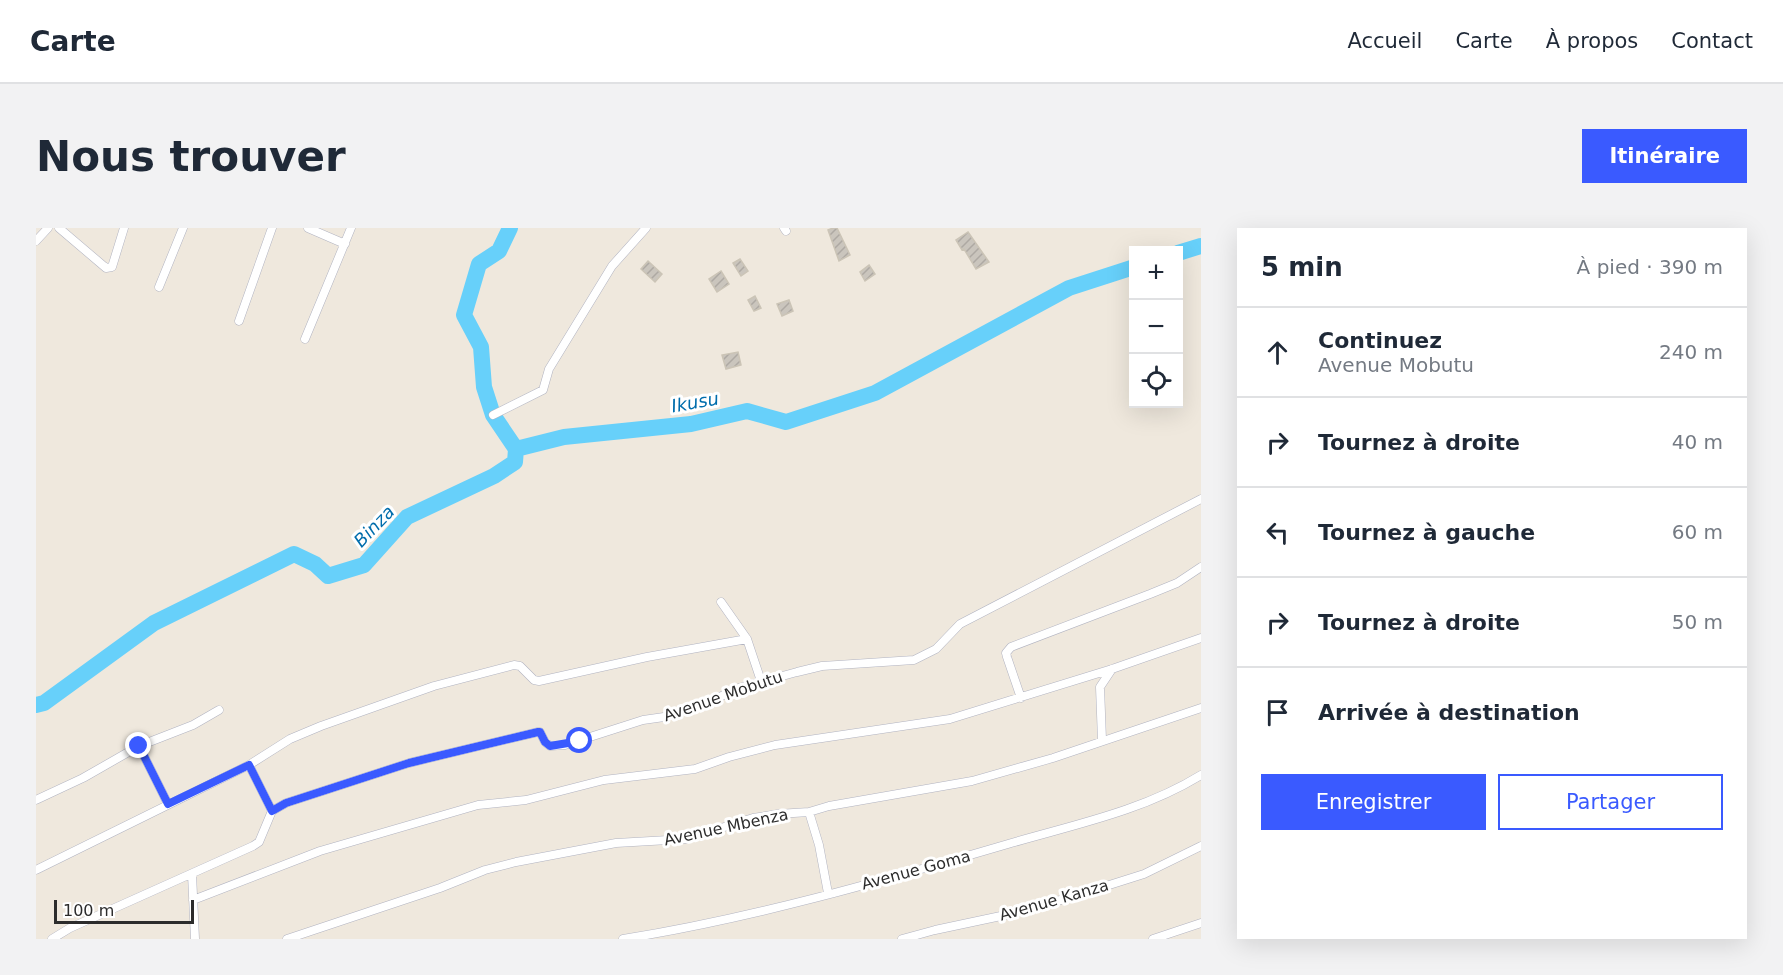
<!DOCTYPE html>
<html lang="fr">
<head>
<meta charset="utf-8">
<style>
  body { margin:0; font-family:"DejaVu Sans",sans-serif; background:#f2f2f3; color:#1f2937 }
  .controls { position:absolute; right:18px; top:18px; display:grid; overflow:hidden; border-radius:0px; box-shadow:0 6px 24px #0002 }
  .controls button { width:54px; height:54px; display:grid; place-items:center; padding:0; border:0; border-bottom:2px solid #e0e1e3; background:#fff; color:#1f2937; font:30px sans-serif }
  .scale { position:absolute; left:18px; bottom:15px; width:140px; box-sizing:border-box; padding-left:6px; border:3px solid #2c2c2c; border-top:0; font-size:16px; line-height:21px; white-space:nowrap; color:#2c2c2c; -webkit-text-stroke:4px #fff; paint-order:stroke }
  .stop { position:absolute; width:18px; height:18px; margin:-14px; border:4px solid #3a5aff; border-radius:50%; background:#fff }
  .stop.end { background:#3a5aff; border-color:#fff; box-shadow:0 2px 6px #0008 }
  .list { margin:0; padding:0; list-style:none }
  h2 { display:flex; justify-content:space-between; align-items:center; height:78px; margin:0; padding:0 24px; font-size:26px }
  h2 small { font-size:20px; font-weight:400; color:#747a83 }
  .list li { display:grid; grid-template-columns:39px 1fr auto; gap:18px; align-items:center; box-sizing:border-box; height:90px; padding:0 24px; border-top:2px solid #e0e1e3 }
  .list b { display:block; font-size:22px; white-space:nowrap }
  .list p { margin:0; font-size:20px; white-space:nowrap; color:#747a83 }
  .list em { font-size:20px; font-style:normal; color:#747a83 }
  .actions { display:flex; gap:12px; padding:18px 24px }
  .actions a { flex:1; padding:14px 0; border:2px solid #3a5aff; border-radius:0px; text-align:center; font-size:21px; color:#3a5aff }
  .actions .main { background:#3a5aff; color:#fff }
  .icon { flex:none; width:33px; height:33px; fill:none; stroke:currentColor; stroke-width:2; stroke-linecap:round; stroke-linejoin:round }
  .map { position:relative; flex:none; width:1165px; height:711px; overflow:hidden; border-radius:0px }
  header { display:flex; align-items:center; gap:36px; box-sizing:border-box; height:84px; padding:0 30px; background:#fff; border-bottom:2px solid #e0e1e3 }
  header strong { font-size:28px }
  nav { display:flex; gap:33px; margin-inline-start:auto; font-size:21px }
  .intro { display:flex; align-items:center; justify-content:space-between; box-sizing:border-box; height:144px; padding:0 36px }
  h1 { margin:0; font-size:42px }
  .button { padding:15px 27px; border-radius:0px; background:#3a5aff; color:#fff; font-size:21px; font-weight:700 }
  main { display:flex; gap:36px; padding:0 36px }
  aside { flex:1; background:#fff; border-radius:0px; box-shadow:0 6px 24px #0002 }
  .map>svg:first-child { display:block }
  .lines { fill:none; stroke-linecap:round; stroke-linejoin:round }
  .river { stroke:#67d0fa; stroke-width:16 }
  .building { fill:url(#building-hatch); stroke:#cbc4b6; stroke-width:1.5 }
  .minor-casing { stroke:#b1b3c1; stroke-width:9 }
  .minor { stroke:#fff; stroke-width:8 }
  .route { stroke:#3a5aff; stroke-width:8 }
  .labels { text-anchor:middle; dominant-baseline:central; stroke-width:6; stroke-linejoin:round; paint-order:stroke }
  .street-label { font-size:16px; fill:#2c2c2c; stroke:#fff }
  .water-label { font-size:18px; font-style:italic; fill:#006dac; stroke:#fff }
</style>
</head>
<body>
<header>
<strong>Carte</strong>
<nav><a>Accueil</a><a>Carte</a><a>À propos</a><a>Contact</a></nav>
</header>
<div class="intro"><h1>Nous trouver</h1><a class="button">Itinéraire</a></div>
<main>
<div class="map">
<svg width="1165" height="711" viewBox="0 0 1165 711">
  <defs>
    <pattern id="building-hatch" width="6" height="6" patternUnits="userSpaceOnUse" patternTransform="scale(1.5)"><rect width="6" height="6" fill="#cac5bd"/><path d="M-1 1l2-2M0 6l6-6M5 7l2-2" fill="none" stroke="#aea9a3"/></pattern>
  </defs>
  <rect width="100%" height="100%" fill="#efe8dd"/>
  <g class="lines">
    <path class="river" d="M1142 25 1165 18
      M480 221 528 209 655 196 711 183 750 194 839 165 1033 60 1098 39
      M0 477 8 475 118 395 258 326 279 336 292 348 328 337 371 289 458 248 479 234 480 221 457 187 448 159 445 119 428 87 443 36 463 23 474 0"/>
  </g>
  <path class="building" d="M797 0H801L814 27 803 33 792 2Z
    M932 4 953 34 940 41 928 21 926 22 920 12Z
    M704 31 712 43 705 48 697 35Z
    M612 33 626 46 619 54 605 41Z
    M833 37 839 46 829 53 824 44Z
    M685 43 693 56 681 64 673 51Z
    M719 68 725 80 718 83 712 72Z
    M753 72 757 83 746 88 741 76Z
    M702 124 705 137 690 141 686 127Z"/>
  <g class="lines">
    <g class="minor-casing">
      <path id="minor" d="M23 0 70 40 76 39 88 0
        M272 0 309 16
        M748 0 750 3
        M0 13 12 0
        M123 59 147 0
        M203 93 236 0
        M269 111 315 0
        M457 187 507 162 513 141 576 38 610 0
        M685 374 711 411 725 453
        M985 470 971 429 970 425 975 419 1114 366 1141 355 1165 339
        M1066 512 1064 459 1076 441
        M103 518 132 576
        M213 537 236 583
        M0 572 47 550 103 518 157 497 183 482
        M773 584 783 617 792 665
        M0 642 213 537 254 511 285 498 398 458 478 437 484 438 498 452 503 453 611 429 711 411
        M156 646 159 711
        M157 672 284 623 442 577 490 572 568 552 659 541 693 529 739 517 914 491 1076 441 1165 410
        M16 711 34 700 217 618 223 614 236 583 250 575 373 535 502 504H504L509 514 514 518 529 517 607 492 628 489 650 482 680 471 699 461 761 444 786 438 878 432 900 421 924 396 1165 271
        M251 711 404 660 449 642 480 634 580 615 650 611 717 590 742 586 773 584 793 578 936 553 1017 530 1165 480
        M587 711C717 690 846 653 972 616 1037 597 1107 583 1165 547
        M866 711 899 702 979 685 1003 677 1029 671 1108 646 1165 618
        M1117 711 1165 695"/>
    </g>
    <use href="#minor" class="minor"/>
  </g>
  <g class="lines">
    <path class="route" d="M103 518 132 576 213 537 236 583 250 575 373 535 502 504H504L509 514 514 518 544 513"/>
  </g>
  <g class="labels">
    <g class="street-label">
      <text transform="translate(687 468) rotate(-19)">Avenue Mobutu</text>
      <text transform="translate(690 599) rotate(-12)">Avenue Mbenza</text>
      <text transform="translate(880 642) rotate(-15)">Avenue Goma</text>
      <text transform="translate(1018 672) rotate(-16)">Avenue Kanza</text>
    </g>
    <g class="water-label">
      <text transform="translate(659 174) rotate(-10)">Ikusu</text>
      <text transform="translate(338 298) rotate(-46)">Binza</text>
    </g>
  </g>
</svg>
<div class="controls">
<button>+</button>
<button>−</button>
<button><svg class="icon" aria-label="locate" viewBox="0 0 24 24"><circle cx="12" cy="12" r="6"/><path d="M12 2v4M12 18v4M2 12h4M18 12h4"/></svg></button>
</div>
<div class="scale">100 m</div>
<div class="stop" style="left:544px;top:513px"></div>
<div class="stop end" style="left:103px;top:518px"></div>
</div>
<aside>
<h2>5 min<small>À pied · 390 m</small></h2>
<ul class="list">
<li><svg class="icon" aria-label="ahead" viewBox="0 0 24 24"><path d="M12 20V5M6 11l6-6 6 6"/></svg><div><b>Continuez</b><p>Avenue Mobutu</p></div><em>240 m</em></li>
<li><svg class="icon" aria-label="right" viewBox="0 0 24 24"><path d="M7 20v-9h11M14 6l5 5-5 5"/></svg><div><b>Tournez à droite</b></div><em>40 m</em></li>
<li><svg class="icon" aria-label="left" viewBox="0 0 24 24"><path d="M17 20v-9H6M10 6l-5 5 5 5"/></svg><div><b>Tournez à gauche</b></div><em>60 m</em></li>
<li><svg class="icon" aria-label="right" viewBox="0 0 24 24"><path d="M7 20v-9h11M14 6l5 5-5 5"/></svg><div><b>Tournez à droite</b></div><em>50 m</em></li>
<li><svg class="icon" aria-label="arrive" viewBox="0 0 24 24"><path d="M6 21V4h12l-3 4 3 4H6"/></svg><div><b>Arrivée à destination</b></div></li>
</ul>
<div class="actions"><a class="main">Enregistrer</a><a>Partager</a></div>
</aside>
</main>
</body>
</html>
